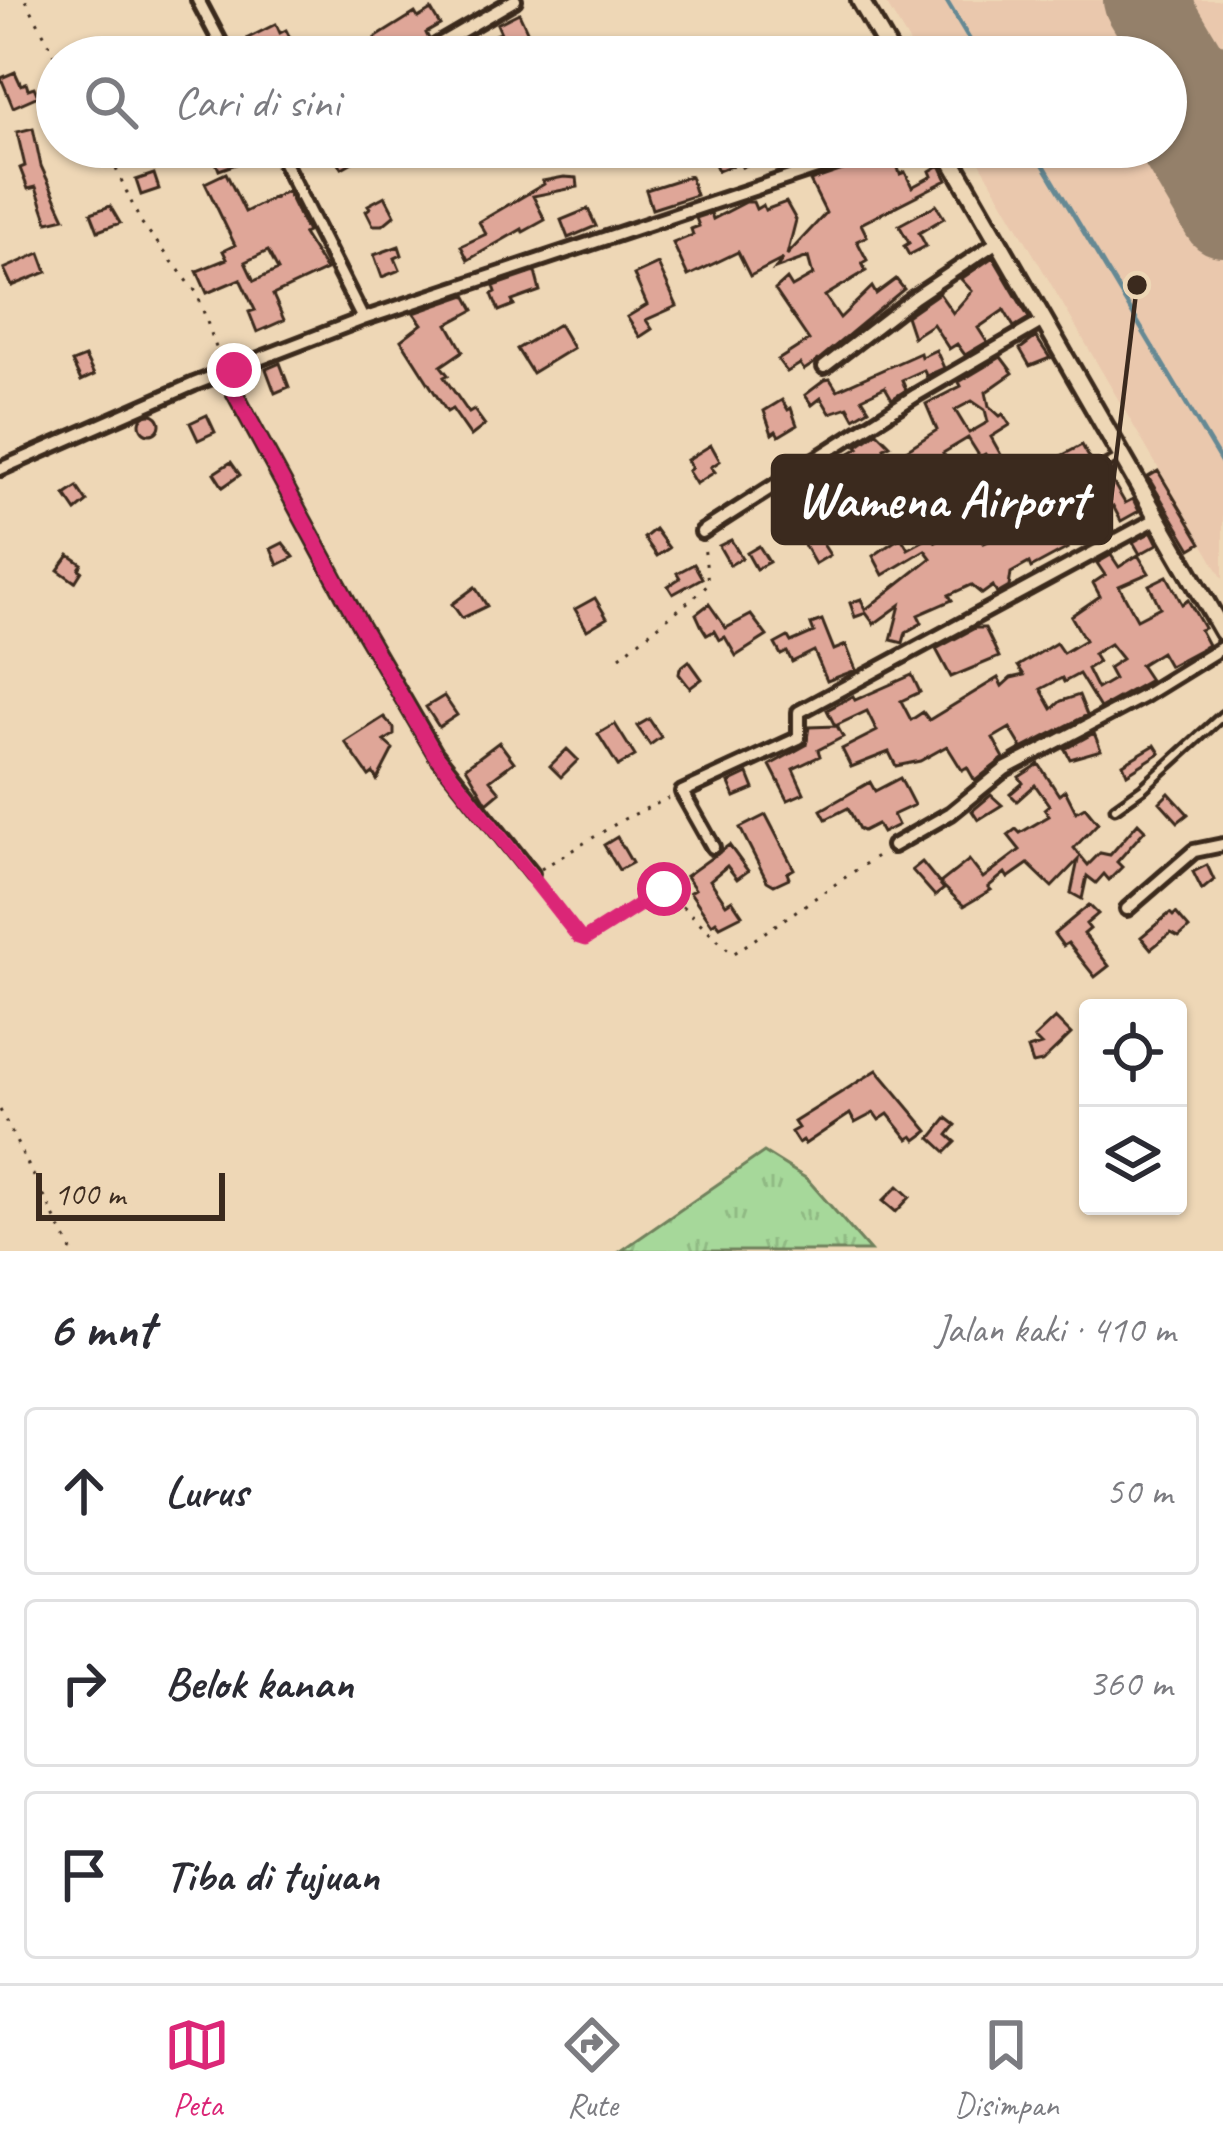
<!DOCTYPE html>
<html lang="id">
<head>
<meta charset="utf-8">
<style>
  body { margin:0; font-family:Caveat,sans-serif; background:#f7f7f7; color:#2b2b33 }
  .controls { position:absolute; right:36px; bottom:36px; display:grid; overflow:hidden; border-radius:12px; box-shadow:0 3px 9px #0004 }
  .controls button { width:108px; height:108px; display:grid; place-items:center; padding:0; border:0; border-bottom:3px solid #e1e1e2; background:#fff; color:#2b2b33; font:60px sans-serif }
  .scale { position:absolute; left:36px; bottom:30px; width:189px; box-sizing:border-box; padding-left:12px; border:6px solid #3b2a1e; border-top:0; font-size:33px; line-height:42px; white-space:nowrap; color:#3b2a1e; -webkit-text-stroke:9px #eed7b6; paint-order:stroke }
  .stop { position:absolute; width:36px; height:36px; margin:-27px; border:9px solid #db2777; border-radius:50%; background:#fff }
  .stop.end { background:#db2777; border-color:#fff; box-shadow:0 3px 12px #0008 }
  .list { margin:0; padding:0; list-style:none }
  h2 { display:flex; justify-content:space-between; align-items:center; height:156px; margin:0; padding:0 48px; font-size:51px }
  h2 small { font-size:39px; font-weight:400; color:#7c7c81 }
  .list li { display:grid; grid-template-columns:78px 1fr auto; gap:36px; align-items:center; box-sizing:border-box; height:168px; margin:0 24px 24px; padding:0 24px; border:3px solid #e1e1e2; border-radius:12px }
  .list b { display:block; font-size:45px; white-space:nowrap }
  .list em { font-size:39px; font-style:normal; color:#7c7c81 }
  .icon { flex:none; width:66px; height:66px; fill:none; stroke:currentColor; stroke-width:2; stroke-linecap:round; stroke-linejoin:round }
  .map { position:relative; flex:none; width:1223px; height:1251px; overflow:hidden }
  .search { position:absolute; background:#fff; box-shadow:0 3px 9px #0004; left:36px; right:36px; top:36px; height:132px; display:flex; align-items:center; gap:30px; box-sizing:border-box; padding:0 42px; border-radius:66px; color:#7c7c81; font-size:45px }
  .sheet { height:732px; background:#fff }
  nav { display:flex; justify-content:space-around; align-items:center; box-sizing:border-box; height:168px; border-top:3px solid #e1e1e2; background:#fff; font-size:33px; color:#7c7c81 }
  nav a { display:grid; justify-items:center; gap:6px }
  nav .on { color:#db2777 }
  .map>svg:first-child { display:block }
  .built { fill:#eac8ad }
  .grass { fill:url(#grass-tufts); stroke:#70815c; stroke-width:3 }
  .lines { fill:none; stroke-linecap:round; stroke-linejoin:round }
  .stream { stroke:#658994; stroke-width:4.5 }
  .taxiway { stroke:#94806a; stroke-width:33 }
  .runway { stroke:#94806a; stroke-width:84 }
  .building { fill:#dfa698; stroke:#3b2a1e; stroke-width:3; fill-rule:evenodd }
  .service-casing { stroke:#3b2a1e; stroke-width:15 }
  .minor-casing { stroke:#3b2a1e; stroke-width:20 }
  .secondary-casing { stroke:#3b2a1e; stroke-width:24 }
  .path { stroke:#3b2a1e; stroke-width:3; stroke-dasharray:3 9; stroke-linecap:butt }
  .service { stroke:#eed7b6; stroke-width:6 }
  .minor { stroke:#eed7b6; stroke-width:10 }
  .secondary { stroke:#eed7b6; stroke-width:15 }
  .route { stroke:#db2777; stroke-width:15 }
  .leader { fill:none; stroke:#3b2a1e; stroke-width:4.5 }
  .callout-dot { fill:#3b2a1e; stroke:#eed7b6; stroke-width:4.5 }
  .callout { fill:#3b2a1e; stroke:#3b2a1e; stroke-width:4.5 }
  .callout-label { font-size:51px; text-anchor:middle; font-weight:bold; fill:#fff }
</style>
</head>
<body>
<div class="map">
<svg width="1223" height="1251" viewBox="0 0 1223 1251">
  <defs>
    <pattern id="grass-tufts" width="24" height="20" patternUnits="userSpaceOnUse" patternTransform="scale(3)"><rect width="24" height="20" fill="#a6d89a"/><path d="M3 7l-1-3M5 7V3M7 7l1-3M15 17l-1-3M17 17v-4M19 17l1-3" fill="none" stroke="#90ba84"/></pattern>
  </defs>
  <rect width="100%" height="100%" fill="#eed7b6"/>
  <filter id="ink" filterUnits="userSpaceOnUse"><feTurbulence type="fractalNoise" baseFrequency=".00833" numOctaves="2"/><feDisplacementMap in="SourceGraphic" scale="24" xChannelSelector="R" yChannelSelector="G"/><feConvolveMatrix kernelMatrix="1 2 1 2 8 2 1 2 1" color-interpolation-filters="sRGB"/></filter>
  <g filter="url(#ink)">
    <path class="built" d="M884 0H1223V579L971 147H1166V57H918Z"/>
    <path class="grass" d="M764 1152 807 1179 870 1251H621Z"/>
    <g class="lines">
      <path class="stream" d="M946 0 980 57
        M1033 147 1223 465"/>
      <path class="taxiway" d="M1168 43 1183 55 1223 61
        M1216 119 1206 101 1204 74 1223 64"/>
      <path class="runway" d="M1145 0 1223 130
        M1166 118 1223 215"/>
    </g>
    <path class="building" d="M431 10 440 25 426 33 429 39 411 49 407 57H386L375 38 415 13 418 18Z
      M519 13 535 48 516 57 511 47 483 57 477 41 501 33 497 24Z
      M276 24 280 33 286 30 300 57H284L281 52 271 57H252L248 38Z
      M641 38 648 52 637 57H622L618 49Z
      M162 39 168 49 161 52 164 57H121Z
      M15 72 21 85 26 83 28 89 34 87 38 96 13 107 1 78Z
      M33 128 41 166 65 218 48 222 36 187 28 189 20 168 25 166 17 132Z
      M210 147H237L239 163 219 170Z
      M339 147H351L358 159 342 168 332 151Z
      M708 147H789L742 167 740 162 718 171Z
      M893 153 900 174 905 172 912 187 932 176 930 171 940 165 947 180 861 224 867 236 857 241 867 260 862 263 866 271 825 296 840 318 872 287 876 294 896 279 904 289 816 362 804 370 800 364 787 372 778 360 809 340 775 290 787 279 792 287 813 275 808 257 775 269 783 259 750 276 738 252 688 276 673 243 693 235 691 229 699 226 696 218 711 213 713 219 746 202H753L756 209 763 205 765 210 786 202 796 220 787 255 826 213 810 181Z
      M226 173 245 212 287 191 307 232 303 234 326 270 273 295 284 320 257 332 249 312 255 310 240 279 207 293 197 271 227 259 223 251 235 245 205 183ZM268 251 278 270 254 281 245 262Z
      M154 174 159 189 141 195 136 180Z
      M690 176 696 195 652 209 646 190Z
      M564 177 577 178 578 187 533 196 545 220 523 232 522 229 468 260 461 246 486 234 479 222 544 184 543 181Z
      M385 196 395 215 383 225H373L366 211 370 208 368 205Z
      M936 205 944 218 919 233 926 246 909 255 904 246 909 243 899 225Z
      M110 206 120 223 98 231 91 213Z
      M588 209 596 226 568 238 561 220Z
      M399 246 402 255 395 258 400 270 382 277 374 255Z
      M40 253 47 272 12 286 4 269Z
      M993 257 1029 318 1014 327 1004 310 978 328 987 342 965 355 957 344 949 349 933 324 913 337 906 316 939 293 953 313 972 291 961 279Z
      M658 264 677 306 646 320 652 329 640 337 627 317 647 305 634 275Z
      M535 272 540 291 512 301 514 305 499 311 492 294 496 292 494 286Z
      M466 295 474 310 448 324 463 351 441 366 448 375 444 377 469 413 474 410 485 425 471 436 452 409 447 412 401 340 422 324 414 313Z
      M559 324 573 348 532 373 517 349Z
      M1036 337 1050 358 1030 366 1020 349Z
      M936 350 944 368 926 376 924 370 902 380 906 390 892 399 885 387 862 398 869 409 854 418 848 407 830 413 821 398 812 405 805 395 825 380 830 379 837 390 920 353 921 357Z
      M85 357 94 375 81 381 72 362Z
      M1001 357 1013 373 986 392 989 406 1000 416 1003 414 1010 425 991 437 1005 462 993 468 985 454 980 457 968 438 943 453 953 469 944 474 964 502 1002 480 1006 486 1028 480 1037 495 1017 506 1013 502 986 513 971 523 984 543 1024 525 1022 520 1067 496 1071 502 1111 479 1125 503 1133 499 1139 511 1121 521 1113 506 1063 540 1068 548 1031 568 1029 563 1011 573 1009 587 997 594 993 586 982 594 971 585 949 595 952 600 918 615 922 623 906 632 903 643 891 640 900 605 874 624 866 613 855 617 850 603 861 599 865 610 931 558 925 550 883 575 873 556 901 537 908 549 932 536 936 542 956 530 945 509 950 506 935 485 921 493 897 456 937 430 926 404 961 386 959 382ZM972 401 985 410 988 422 969 433 955 410Z
      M280 363 289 387 275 393 266 369Z
      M782 400 788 410 791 408 797 425 779 436 776 431 772 434 764 411Z
      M140 424a10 10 0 1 1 20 0a10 10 0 1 1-20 0Z
      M207 415 215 432 198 440 190 423Z
      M877 432 890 445 884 448 897 482 891 484 903 510 908 508 912 519 898 525 892 511 867 525 858 508 882 496 873 472 846 489 835 471 850 459 847 455 859 448 857 446Z
      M711 445 720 461 711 467 715 472 696 484 688 471 692 468 687 460Z
      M1082 445 1091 461 1053 482 1049 477 1045 480 1038 468Z
      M231 462 240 475 223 487 214 473Z
      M1158 471 1201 543 1191 549 1148 477Z
      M77 487 87 502 76 511 65 495Z
      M795 503 798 513 815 504 835 529 821 541 830 555 815 564 782 506Z
      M655 529 669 548 657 556 644 538Z
      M1152 532 1158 544 1140 554 1133 542Z
      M731 540 742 558 730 565 719 546Z
      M283 543 294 557 278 565 271 549Z
      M759 546 769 562 756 569 747 553Z
      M69 555 82 564 79 569 82 571 75 582 58 570Z
      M1111 555 1119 567 1138 555 1149 573 1119 586 1137 619 1160 607 1149 585 1167 576 1182 604 1188 600 1204 628 1200 630 1208 645 1169 666 1161 652 1140 665 1150 680 1100 708 1079 674 1064 682 1062 678 1041 689 1052 709 1061 701 1079 695 1087 715 1010 755 1022 748 1010 728 993 738 1004 758 975 781 967 767 962 770 947 746 920 761 896 766 889 752 851 767 842 749 877 731 867 711 835 726 827 710 853 696 855 700 912 675 920 692 901 701 911 720 923 712 929 720 998 678 1002 686 1011 678 1024 675 1018 666 1056 643 1063 653 1085 640 1071 616 1100 596 1093 583 1105 575 1097 563ZM1110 644 1122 659 1108 668 1114 679 1097 689 1087 669 1098 662 1093 654Z
      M694 564 702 578 673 594 668 586 680 578 677 573Z
      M475 587 487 606 462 618 452 604Z
      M595 598 607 618 587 630 575 609Z
      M709 604 726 628 751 615 767 636 736 656 725 637 719 640 714 631 707 635 702 627 696 614Z
      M822 620 834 650 846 645 856 670 827 681 814 651 792 662 787 652 781 655 775 644 788 637 791 642 814 632 811 624Z
      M975 628H985L999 657 951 677 936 649Z
      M689 661 702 679 690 688 679 674 680 668Z
      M444 696 457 715 439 727 426 707Z
      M384 717 394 728V735L384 741 393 749 377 780 373 773 369 776 345 742Z
      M649 719 661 737 650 745 637 726Z
      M615 724 635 756 618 766 598 734Z
      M837 726 843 737 818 750 820 756 793 769 804 793 788 800 770 765 806 745 809 727Z
      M1094 733 1101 750 1070 759 1065 749Z
      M499 742 514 762 490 780 500 792 487 803 466 767Z
      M1155 745 1160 753 1127 774 1123 764Z
      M567 749 578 760 561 777 550 766Z
      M1039 764 1059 795 1065 790 1076 812 1085 807 1098 823 1074 848 1088 865 1100 853 1110 855 1138 823 1145 830 1117 862 1122 867 1109 880 1104 874 1096 883 1087 876 1082 899 1071 893 1078 860 1052 887 1028 864 1008 878 1005 873 988 887 991 890 964 906 940 883 969 860 983 878 1020 850 1008 835 1016 829 1020 833 1049 816 1044 809 1049 805 1035 785 1017 801 1010 794 1023 783 1019 777Z
      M748 774 754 789 735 797 729 783Z
      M900 778 914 805 893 815 898 825 882 833 877 824 863 831 859 829 848 808 826 819 821 810 870 782 875 791Z
      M1169 793 1188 814 1178 822 1160 802Z
      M991 795 1002 805 978 820 972 811Z
      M766 815 794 869 787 873 789 878 774 885 767 881 740 828Z
      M617 837 632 863 619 870 604 845Z
      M729 845 748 871 737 879 727 866 710 880 726 904 732 900 742 915 720 926 716 921 712 924 690 892 695 889 686 876Z
      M922 862 944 889 935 896 912 870Z
      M1207 865 1214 880 1202 890 1193 872Z
      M1089 905 1098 914 1086 924 1090 929 1084 934 1109 966 1095 977 1068 943 1063 946 1054 934Z
      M1170 913 1173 916 1176 913 1189 928 1179 937 1171 933 1151 949 1141 937Z
      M1055 1018 1071 1034 1042 1062 1033 1064 1028 1049 1041 1045 1034 1038Z
      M877 1070 928 1131 916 1140 913 1136 908 1139 888 1114 879 1120 874 1113 855 1123 850 1114 805 1144 803 1140 798 1143 791 1132 798 1128 794 1122Z
      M947 1118 956 1125 948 1135 956 1142 946 1152 931 1138Z
      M898 1186 910 1197 896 1212 883 1201Z"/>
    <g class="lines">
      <g class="service-casing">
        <path id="service" d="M989 520 1020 513 1118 458
          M1115 808 1143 788 1223 715"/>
      </g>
      <g class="minor-casing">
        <path id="minor" d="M198 0 228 57
          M417 57 515 0
          M276 147 363 319
          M824 367 915 297 997 242
          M225 375 360 625 435 753 532 874
          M0 469 194 384 363 319 880 147
          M702 532 916 395 1043 321
          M893 846 951 813 1005 769 1142 697 1223 647
          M713 847 682 792 799 738V712L1158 518
          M1127 909 1194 851 1223 845"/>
      </g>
      <g class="secondary-casing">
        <path id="secondary" d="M860 0 893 57
          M944 147 1223 632"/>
      </g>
      <path class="path" d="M26 0 57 59
        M106 147 140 221 197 293 221 362
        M620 656 703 590 708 584 704 544
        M541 869 624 819 669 798
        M539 883 579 937 585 939 664 889 733 954 881 853
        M0 1110 72 1251"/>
      <use href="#service" class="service"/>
      <use href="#minor" class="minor"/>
      <use href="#secondary" class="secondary"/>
    </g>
  </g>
  <g class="lines" filter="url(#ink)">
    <path class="route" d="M234 370 225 375 360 625 434 753 579 937 585 939 664 889"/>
  </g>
  <path class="leader" d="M1137 285L1111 500"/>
  <circle class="callout-dot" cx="1137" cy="285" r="12"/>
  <rect class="callout" x="773" y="456" width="338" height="87" rx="12"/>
  <g class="callout-label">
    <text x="942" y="517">Wamena Airport</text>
  </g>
</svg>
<div class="controls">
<button><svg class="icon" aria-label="locate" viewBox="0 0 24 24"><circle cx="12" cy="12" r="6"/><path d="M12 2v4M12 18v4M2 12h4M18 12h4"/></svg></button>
<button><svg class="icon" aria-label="layers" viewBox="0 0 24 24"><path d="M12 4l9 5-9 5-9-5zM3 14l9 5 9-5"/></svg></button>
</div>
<div class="scale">100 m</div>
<div class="stop" style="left:664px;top:889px"></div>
<div class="stop end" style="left:234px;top:370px"></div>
<div class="search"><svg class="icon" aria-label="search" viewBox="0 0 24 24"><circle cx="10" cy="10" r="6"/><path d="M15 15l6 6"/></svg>Cari di sini</div>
</div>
<section class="sheet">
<h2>6 mnt<small>Jalan kaki · 410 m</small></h2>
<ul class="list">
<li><svg class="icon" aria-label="ahead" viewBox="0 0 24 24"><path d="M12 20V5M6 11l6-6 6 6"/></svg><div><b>Lurus</b></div><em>50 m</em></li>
<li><svg class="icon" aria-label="right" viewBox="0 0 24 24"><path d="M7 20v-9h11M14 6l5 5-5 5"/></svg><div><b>Belok kanan</b></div><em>360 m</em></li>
<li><svg class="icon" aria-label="arrive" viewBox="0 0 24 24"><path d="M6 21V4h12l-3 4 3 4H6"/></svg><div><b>Tiba di tujuan</b></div></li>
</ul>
</section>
<nav>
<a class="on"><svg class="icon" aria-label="map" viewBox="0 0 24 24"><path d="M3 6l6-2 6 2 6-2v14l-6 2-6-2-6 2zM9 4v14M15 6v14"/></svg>Peta</a>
<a><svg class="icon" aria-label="directions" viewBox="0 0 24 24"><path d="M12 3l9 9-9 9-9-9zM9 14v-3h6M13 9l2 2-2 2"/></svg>Rute</a>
<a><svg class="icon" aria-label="saved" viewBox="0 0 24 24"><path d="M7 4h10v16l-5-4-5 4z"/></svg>Disimpan</a>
</nav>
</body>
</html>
